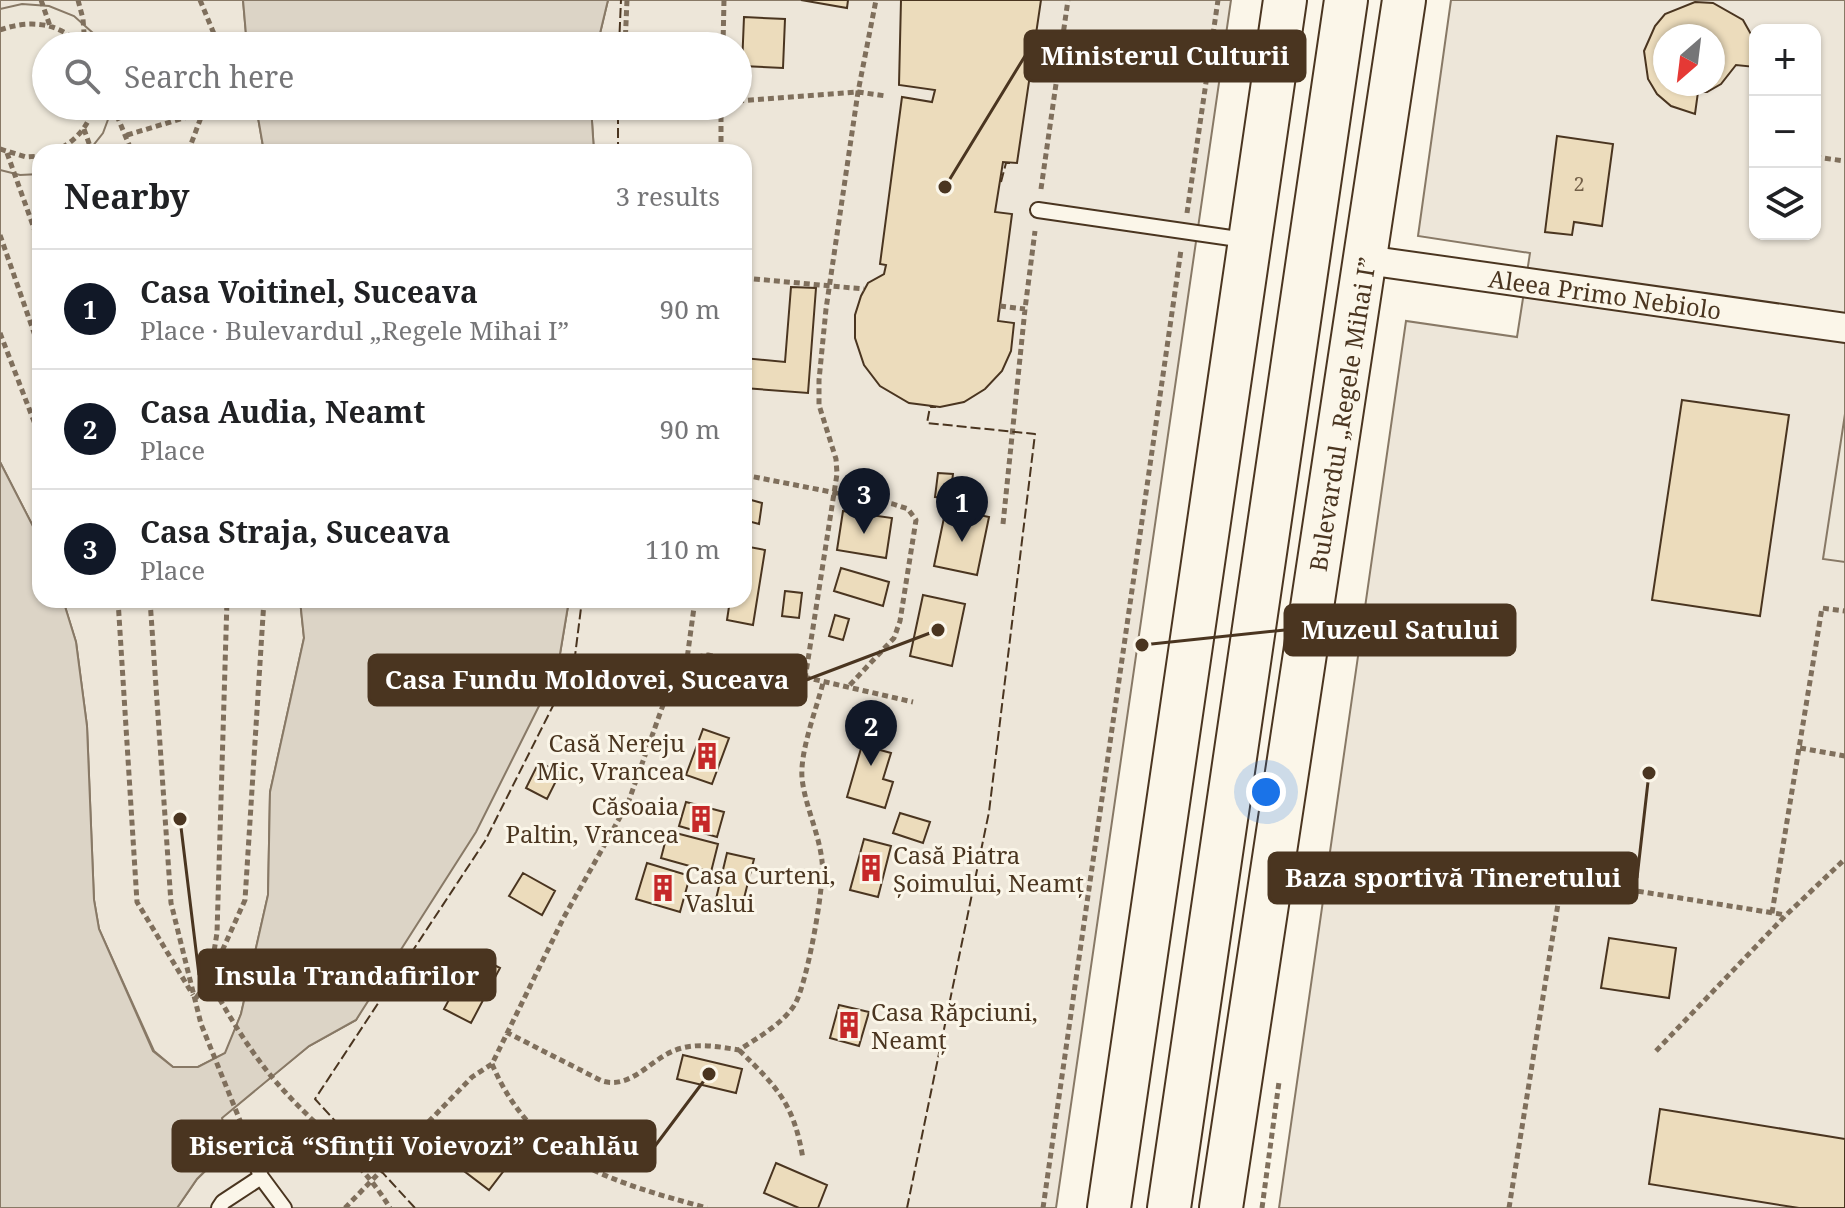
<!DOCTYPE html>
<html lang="en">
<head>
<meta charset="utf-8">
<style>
  body { margin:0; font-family:"Noto Serif",serif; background:#f2f2f2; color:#202124 }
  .controls { position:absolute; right:24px; top:24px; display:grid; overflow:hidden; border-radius:16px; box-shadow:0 2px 6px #0004 }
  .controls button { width:72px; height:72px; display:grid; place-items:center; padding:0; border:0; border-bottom:2px solid #e0e0e0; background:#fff; color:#202124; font:40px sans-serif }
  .compass { position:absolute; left:1653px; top:24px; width:72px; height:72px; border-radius:50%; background:#fff; box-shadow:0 2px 6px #0004; rotate:208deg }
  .you { position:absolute; left:1266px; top:792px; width:28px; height:28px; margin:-20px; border:6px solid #fff; border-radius:50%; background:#1a73e8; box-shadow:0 0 0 12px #1a73e833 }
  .badge { display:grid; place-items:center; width:52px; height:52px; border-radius:50%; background:#111827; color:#fff; font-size:26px; font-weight:700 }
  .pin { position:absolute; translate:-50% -66px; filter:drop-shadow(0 2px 4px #0008) }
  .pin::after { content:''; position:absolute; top:42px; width:28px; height:24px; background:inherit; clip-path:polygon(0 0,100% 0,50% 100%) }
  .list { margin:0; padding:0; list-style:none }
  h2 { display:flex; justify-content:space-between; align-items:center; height:104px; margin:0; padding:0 32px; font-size:34px }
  h2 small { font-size:26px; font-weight:400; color:#757577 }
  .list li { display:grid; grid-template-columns:52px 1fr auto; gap:24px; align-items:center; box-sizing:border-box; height:120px; padding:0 32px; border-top:2px solid #e0e0e0 }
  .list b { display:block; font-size:30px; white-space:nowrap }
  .list p { margin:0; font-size:26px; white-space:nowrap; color:#757577 }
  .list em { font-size:26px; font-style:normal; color:#757577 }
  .icon { flex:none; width:44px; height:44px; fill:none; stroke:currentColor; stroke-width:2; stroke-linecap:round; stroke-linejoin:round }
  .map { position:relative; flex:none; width:1845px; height:1208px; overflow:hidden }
  .search { position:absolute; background:#fff; box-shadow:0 2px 6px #0004; left:32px; top:32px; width:720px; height:88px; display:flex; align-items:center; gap:20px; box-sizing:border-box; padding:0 28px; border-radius:44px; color:#757577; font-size:30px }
  .panel { position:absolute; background:#fff; box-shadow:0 2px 6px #0004; left:32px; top:144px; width:720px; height:464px; border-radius:24px }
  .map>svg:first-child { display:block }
  .green { fill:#ede6d9; stroke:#887966; stroke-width:2; fill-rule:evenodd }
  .parking { fill:#ede7d9; stroke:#887966; stroke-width:2 }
  .water { fill:#dcd4c6; stroke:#887966; stroke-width:2 }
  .building { fill:#ecdcbc; stroke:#4a3520; stroke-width:2; fill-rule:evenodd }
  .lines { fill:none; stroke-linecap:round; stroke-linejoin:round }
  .lane-casing { stroke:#4a3520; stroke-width:18 }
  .street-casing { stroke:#4a3520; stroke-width:32 }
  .primary-casing { stroke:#4a3520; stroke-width:46 }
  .path { stroke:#7f6f5c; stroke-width:5; stroke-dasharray:6 4; stroke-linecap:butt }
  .lane { stroke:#fbf6e9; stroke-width:14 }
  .street { stroke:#fbf6e9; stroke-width:28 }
  .primary { stroke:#fbf6e9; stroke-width:42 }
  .fence { stroke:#4a3520; stroke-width:2; stroke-dasharray:10 4; stroke-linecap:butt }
  .labels { text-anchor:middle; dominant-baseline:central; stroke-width:6; stroke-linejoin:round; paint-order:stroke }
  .number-label { font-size:20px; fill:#725f47 }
  .street-label { font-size:24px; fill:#4a3520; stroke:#fbf6e9 }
  .poi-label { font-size:24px; fill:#4a3520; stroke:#fbf6e9; text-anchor:start }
  .leader { fill:none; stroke:#4a3520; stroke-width:3 }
  .callout-dot { fill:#4a3520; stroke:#fbf6e9; stroke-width:3 }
  .callout { fill:#4a3520; stroke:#4a3520; stroke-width:3 }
  .callout-label { font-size:26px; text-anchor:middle; font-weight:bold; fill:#fff }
</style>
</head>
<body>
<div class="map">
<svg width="1845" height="1208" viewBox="0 0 1845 1208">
  <rect width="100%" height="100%" fill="#fbf6e9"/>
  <path class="green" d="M0 0H243L247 46H46V106H256L264 152H40V540L0 462Z
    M608 0H1231L1056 1208H177L197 1179 230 1147 221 1118 309 1046 356 1020 559 660 569 600H744V152H594L591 106H738V46H597Z
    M1451 0H1845V1208H1279L1406 321 1517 337 1530 253 1418 236ZM1755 30H1815V234H1755ZM1665 36H1713V84H1665Z
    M63 600H300L304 638 270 792 268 895 241 1014 226 1053 198 1067H173L154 1051 99 929 94 900 87 726 76 642Z"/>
  <path class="parking" d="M22 4 49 6 74 16 94 34 102 46H46V106H113L103 133 88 152H40V174L20 175 0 170V9Z
    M1845 414V562L1823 559Z"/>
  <path class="water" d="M243 0H608L597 46H247Z
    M256 106H591L594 152H264Z
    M0 462 40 540V600H63L76 642 87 726 94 900 99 929 153 1051 173 1067H198L225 1053 241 1014 268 895 270 792 304 638 300 600H569L559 660 548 688 476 832 356 1020 309 1046 222 1118 230 1146 197 1179 177 1208H0Z"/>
  <path class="building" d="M801 0H848L847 8Z
    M901 0H1041L1017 163 1003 162 995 212 1012 214 998 321 1014 323 1011 351 1002 371 985 389 964 402 940 407 909 403 880 386 864 365 855 338V315L861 296 868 283 884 274 886 265 880 264 902 97 932 102 935 90 899 85Z
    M1695 2 1713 3 1743 20 1752 36 1755 67 1736 65 1721 84 1707 92H1698L1695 114 1671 106 1657 94 1648 79 1644 51 1655 26 1665 14ZM1665 36H1713V84H1665Z
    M744 17 785 19 783 68 742 66Z
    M1557 136 1613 144 1602 226 1574 222 1572 235 1545 232Z
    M791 287 816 288 808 393 744 388V358L785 362Z
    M1682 400 1789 415 1760 616 1652 600Z
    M938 473 953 474 950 498 935 497Z
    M744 498 762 503 759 524 744 520Z
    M946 508 989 517 977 575 934 566Z
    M843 511 892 518 886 558 837 550Z
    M744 546 765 550 753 625 727 620 730 600H744Z
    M841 568 889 582 883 606 834 591Z
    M785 591 802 593 799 618 782 616Z
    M923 595 965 604 952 666 910 656Z
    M835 615 849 619 843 640 829 636Z
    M703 729 729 738 712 784 686 775Z
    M862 745 891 753 883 779 893 782 885 808 847 797Z
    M539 762 560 773 547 799 526 788Z
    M686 802 724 812 717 837 679 826Z
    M900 813 930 822 923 843 893 833Z
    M668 831 718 844 711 872 661 858Z
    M864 839 891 846 878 897 850 890Z
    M727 853 754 859 742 906 716 899Z
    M647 863 690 876 680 912 636 899Z
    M523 873 555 891 542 915 509 896Z
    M1609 938 1676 948 1669 998 1601 988Z
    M473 954 500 968 471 1023 444 1009Z
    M839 1005 869 1012 859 1046 830 1038Z
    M683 1055 742 1069 736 1093 677 1079Z
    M1660 1109 1845 1139V1208H1799L1649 1184Z
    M483 1138 512 1160 489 1190 460 1168Z
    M776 1163 827 1185 818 1208H799L764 1193Z"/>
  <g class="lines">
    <g class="lane-casing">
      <path id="lane" d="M1038 210 1245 240
        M249 1142 261 1177 284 1208
        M219 1208 223 1202 261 1177"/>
    </g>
    <g class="street-casing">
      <path id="street" d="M1366 260 1845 328"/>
    </g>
    <g class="primary-casing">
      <path id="primary" d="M1109 1208 1285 0
        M1169 1208 1346 0
        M1221 1208 1404 0"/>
    </g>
    <path class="path" d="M41 0 50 26
      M78 0 83 19 85 46
      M200 0 219 46
      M0 30C27 20 60 21 80 46
      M625 46 627 0
      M723 46 724 0
      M738 101 858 92 886 96
      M113 106 132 152
      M84 129 92 152
      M127 135 204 112 209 106
      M1753 148H1755
      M0 149 26 157 40 156
      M53 152C74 143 88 128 94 106
      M188 152 203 112
      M721 152V106
      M7 153 40 245
      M1815 157 1845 161
      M1041 189 1068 0
      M1187 213 1218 0
      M0 235 40 350
      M744 278 864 289
      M1000 306 1025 309
      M0 333 40 437
      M744 475 893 504 908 509 916 520 900 621 894 638 847 688
      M1003 524 1025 309 1035 231
      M118 600 137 902 193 995
      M150 600 171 903 201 1024 241 1123
      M264 600 245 900 209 980C231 1020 255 1060 286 1093 320 1130 364 1164 390 1208
      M687 659 708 655 913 702
      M805 679 837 474 836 459 819 405V380L826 309 858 92 876 0
      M1800 748 1845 756
      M1772 913 1822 608 1845 611
      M211 970 217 933 227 600
      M196 998 209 980
      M506 1032 602 1081C634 1090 652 1055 682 1048 701 1043 720 1047 739 1050 757 1038 784 1023 795 1004 807 984 825 885 822 861 819 833 805 806 802 778 800 751 816 710 823 683
      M739 1050C778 1088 794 1104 803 1159
      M1656 1051 1786 915 1845 859
      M492 1064C534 1162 613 1182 707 1208
      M345 1208 472 1077 492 1064 564 917 628 803 672 680 687 659 695 600
      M1043 1208 1181 250
      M1262 1208 1279 1082
      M1509 1208 1562 879 1786 915"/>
    <use href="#lane" class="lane"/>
    <use href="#street" class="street"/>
    <use href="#primary" class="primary"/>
    <path class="fence" d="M619 46 621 0
      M618 152V106
      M1001 182 1006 163H1010
      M415 1208 315 1099 485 841 574 664 582 600
      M907 1208 989 812 1035 434 927 423 930 407H936"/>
  </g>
  <defs>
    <g id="building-bare" transform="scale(2.16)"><path d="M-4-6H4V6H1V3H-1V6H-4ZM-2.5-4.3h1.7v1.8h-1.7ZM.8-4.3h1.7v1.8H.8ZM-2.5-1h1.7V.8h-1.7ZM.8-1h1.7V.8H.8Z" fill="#c62828" stroke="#fbf6e9" stroke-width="2.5" paint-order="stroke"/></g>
  </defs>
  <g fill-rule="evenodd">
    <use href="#building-bare" x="707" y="756"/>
    <use href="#building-bare" x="701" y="819"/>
    <use href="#building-bare" x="871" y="868"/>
    <use href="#building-bare" x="663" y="888"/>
    <use href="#building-bare" x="849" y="1025"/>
  </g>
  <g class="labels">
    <g class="number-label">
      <text x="1579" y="183">2</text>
    </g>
    <g class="street-label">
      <text transform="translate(1605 294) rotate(8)">Aleea Primo Nebiolo</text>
      <text transform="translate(1342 414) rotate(-81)">Bulevardul „Regele Mihai I”</text>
    </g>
    <g class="poi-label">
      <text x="685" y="742" text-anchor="end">Casă Nereju<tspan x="685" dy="28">Mic, Vrancea</tspan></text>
      <text x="679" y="805" text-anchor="end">Căsoaia<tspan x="679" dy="28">Paltin, Vrancea</tspan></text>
      <text x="893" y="854">Casă Piatra<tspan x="893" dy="28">Șoimului, Neamț</tspan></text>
      <text x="685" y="874">Casa Curteni,<tspan x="685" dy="28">Vaslui</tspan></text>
      <text x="871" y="1011">Casa Răpciuni,<tspan x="871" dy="28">Neamț</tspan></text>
    </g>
  </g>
  <path class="leader" d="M945 187L1025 56M1142 645L1285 630M938 630L806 680M1649 773L1637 878M180 819L199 975M709 1074L655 1146"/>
  <g class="callout-dot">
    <circle cx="945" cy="187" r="8"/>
    <circle cx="1142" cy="645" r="8"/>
    <circle cx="938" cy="630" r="8"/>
    <circle cx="1649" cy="773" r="8"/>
    <circle cx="180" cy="819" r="8"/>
    <circle cx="709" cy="1074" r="8"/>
  </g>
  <g class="callout">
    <rect x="1025" y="31" width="280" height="50" rx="8"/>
    <rect x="1285" y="605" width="230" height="50" rx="8"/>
    <rect x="369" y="655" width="437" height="50" rx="8"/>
    <rect x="1269" y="853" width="368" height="50" rx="8"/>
    <rect x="199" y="950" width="296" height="50" rx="8"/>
    <rect x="173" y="1121" width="482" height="50" rx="8"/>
  </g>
  <g class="callout-label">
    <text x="1165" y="65">Ministerul Culturii</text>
    <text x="1400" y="639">Muzeul Satului</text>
    <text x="587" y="689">Casa Fundu Moldovei, Suceava</text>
    <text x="1453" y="887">Baza sportivă Tineretului</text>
    <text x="347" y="985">Insula Trandafirilor</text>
    <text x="414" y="1155">Biserică “Sfinții Voievozi” Ceahlău</text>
  </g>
</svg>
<div class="controls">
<button>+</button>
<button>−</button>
<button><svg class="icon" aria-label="layers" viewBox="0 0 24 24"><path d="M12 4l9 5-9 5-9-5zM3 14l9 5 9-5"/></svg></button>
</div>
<svg class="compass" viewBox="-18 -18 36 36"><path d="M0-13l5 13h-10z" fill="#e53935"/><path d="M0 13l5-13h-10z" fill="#757577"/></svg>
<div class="you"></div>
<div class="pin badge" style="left:962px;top:542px">1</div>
<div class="pin badge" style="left:871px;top:766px">2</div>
<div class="pin badge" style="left:864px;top:534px">3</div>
<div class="search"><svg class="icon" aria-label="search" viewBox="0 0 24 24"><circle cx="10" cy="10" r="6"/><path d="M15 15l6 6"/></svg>Search here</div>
<section class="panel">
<h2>Nearby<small>3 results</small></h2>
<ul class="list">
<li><span class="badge">1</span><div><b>Casa Voitinel, Suceava</b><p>Place · Bulevardul „Regele Mihai I”</p></div><em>90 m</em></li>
<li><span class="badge">2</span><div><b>Casa Audia, Neamt</b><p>Place</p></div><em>90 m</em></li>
<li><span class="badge">3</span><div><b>Casa Straja, Suceava</b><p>Place</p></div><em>110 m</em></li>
</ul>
</section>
</div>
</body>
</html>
